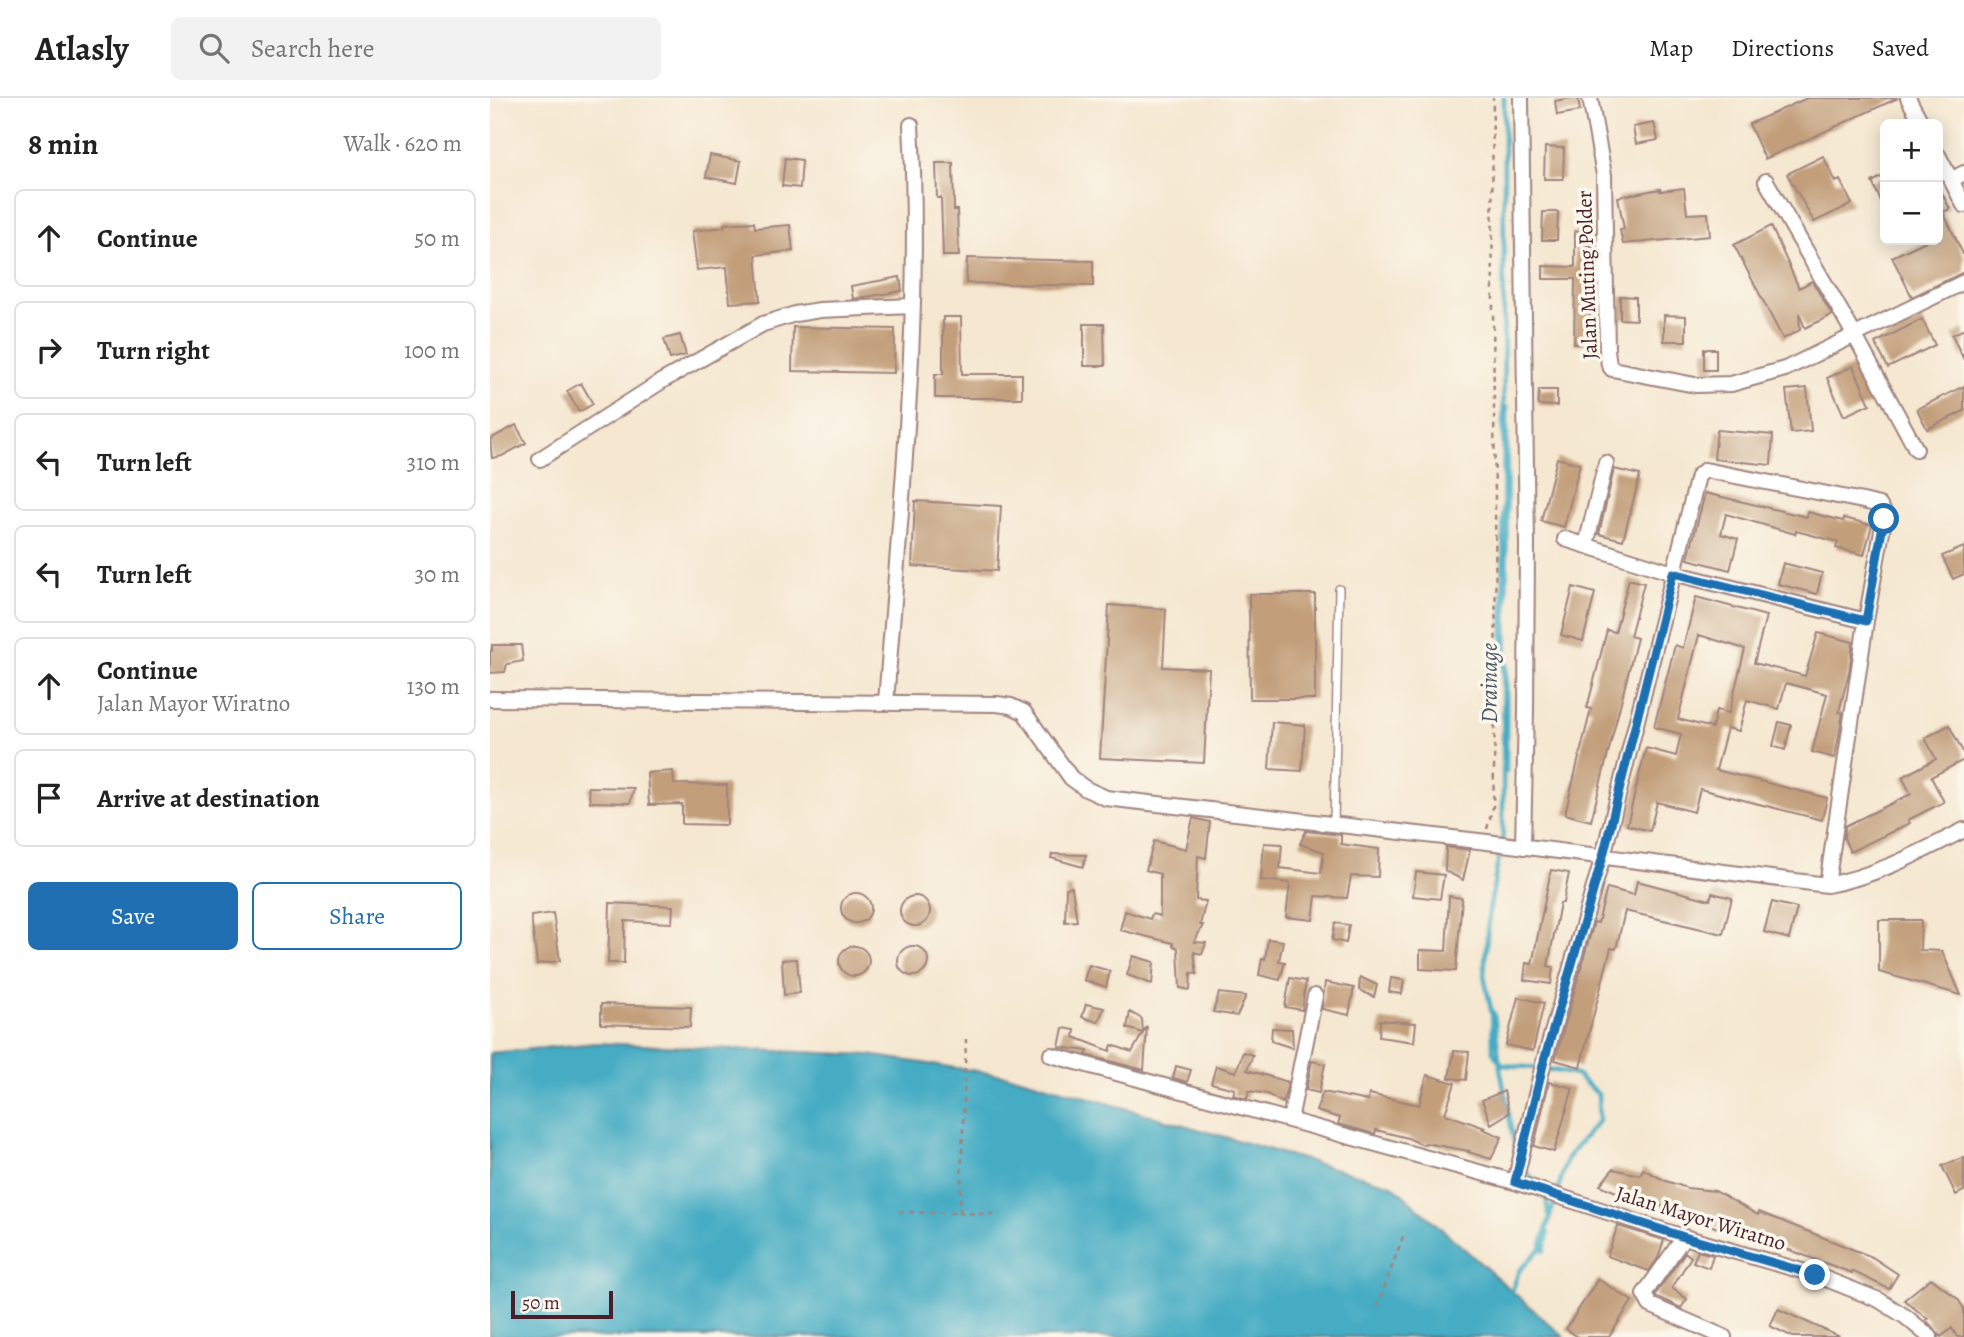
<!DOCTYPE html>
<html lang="en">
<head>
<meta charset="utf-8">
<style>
  body { margin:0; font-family:Alegreya,serif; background:#f2f2f2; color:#222 }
  .controls { position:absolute; right:21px; top:21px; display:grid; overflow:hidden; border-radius:10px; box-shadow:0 4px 18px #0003 }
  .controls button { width:63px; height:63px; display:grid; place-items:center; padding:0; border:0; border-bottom:2px solid #e0e0e0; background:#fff; color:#222; font:35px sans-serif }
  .scale { position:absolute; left:21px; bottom:18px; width:102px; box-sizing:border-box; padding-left:7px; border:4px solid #4a1f2b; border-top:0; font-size:19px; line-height:24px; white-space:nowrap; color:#4a1f2b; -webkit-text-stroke:5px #fbf7ec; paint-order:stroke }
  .stop { position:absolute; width:21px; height:21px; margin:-16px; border:5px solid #1f6fb2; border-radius:50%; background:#fff }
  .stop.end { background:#1f6fb2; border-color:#fff; box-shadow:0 2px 7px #0008 }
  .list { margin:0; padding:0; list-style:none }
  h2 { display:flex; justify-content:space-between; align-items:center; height:91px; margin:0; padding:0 28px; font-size:30px }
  h2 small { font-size:23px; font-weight:400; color:#767676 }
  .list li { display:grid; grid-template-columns:46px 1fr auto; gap:21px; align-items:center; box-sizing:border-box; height:98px; margin:0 14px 14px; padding:0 14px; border:2px solid #e0e0e0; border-radius:10px }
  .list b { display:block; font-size:26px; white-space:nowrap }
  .list p { margin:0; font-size:23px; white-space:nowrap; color:#767676 }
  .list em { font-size:23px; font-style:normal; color:#767676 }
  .actions { display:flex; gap:14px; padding:21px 28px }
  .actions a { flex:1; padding:16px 0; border:2px solid #1f6fb2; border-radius:10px; text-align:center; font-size:24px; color:#1f6fb2 }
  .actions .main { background:#1f6fb2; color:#fff }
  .icon { flex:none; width:38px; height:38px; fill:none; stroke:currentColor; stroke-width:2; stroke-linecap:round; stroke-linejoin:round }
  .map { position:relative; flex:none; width:1474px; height:1239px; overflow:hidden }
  header { display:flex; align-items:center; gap:42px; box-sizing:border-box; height:98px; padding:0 35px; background:#fff; border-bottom:2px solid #e0e0e0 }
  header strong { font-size:33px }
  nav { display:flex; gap:38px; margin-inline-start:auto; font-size:24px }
  .search { width:490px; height:63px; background:#f2f2f2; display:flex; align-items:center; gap:18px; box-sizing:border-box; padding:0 24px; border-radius:10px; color:#767676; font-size:26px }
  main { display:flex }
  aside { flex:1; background:#fff }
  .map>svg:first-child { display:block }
  .water { fill:#44acc3; stroke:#476677; stroke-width:2 }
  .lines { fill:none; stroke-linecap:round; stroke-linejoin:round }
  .stream { stroke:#44acc3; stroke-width:4.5 }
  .building { fill:#c29f7a; fill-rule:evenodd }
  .service-casing { stroke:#a0837e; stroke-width:10 }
  .minor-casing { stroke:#a0837e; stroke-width:18 }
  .path { stroke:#a0837e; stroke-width:2.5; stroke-dasharray:5 5; stroke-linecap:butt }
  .service { stroke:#fff; stroke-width:7 }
  .minor { stroke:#fff; stroke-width:14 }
  .route { stroke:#1f6fb2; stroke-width:9 }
  .labels { text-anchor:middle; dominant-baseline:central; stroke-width:7; stroke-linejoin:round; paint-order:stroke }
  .street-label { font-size:21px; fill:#4a1f2b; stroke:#fbf7ec }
  .water-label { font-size:23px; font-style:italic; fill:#485768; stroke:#fbf7ec }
</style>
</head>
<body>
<header>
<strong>Atlasly</strong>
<div class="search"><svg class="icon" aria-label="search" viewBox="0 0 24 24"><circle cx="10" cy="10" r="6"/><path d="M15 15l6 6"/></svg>Search here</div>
<nav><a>Map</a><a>Directions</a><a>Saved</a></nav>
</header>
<main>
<aside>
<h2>8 min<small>Walk · 620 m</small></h2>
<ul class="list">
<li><svg class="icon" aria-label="ahead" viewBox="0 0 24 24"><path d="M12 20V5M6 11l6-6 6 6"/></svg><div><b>Continue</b></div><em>50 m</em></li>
<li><svg class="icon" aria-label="right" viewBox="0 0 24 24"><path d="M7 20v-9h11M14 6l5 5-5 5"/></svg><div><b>Turn right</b></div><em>100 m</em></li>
<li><svg class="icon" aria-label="left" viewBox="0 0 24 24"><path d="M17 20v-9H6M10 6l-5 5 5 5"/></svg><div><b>Turn left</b></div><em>310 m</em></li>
<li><svg class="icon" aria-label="left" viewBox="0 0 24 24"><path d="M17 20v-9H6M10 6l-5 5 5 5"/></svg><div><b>Turn left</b></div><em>30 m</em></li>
<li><svg class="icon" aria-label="ahead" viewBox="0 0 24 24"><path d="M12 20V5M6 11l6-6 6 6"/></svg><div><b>Continue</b><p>Jalan Mayor Wiratno</p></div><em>130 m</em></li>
<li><svg class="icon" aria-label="arrive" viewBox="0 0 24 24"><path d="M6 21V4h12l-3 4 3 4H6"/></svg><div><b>Arrive at destination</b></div></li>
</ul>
<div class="actions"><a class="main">Save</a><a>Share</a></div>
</aside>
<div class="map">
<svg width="1474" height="1239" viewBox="0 0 1474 1239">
  <rect width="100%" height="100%" fill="#fbf7ec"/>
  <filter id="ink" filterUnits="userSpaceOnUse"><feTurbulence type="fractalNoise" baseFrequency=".0143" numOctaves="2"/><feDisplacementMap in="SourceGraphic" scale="14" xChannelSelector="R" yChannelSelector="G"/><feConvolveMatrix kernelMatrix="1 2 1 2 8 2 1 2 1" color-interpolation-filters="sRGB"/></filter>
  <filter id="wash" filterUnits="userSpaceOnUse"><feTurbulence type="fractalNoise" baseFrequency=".00686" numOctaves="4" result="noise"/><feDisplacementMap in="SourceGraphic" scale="28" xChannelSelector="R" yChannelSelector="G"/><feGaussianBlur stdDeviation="1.57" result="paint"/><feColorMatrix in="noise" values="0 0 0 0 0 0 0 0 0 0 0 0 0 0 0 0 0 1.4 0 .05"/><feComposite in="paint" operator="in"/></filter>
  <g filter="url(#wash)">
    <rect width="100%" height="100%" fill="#f5e7d0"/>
    <path class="water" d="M106 945 379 957 527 979 902 1087 1074 1239H0V955Z"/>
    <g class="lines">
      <path class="stream" d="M1014 0 1013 736 999 814 994 877 1002 917 1003 954 1013 967 1048 970
        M1016 674 1017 309
        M1004 915 1010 970 1026 1055
        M1031 1069 1050 1087
        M1056 1097 1058 1116
        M1054 1153 1058 1135
        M1021 1196 1029 1173 1051 1150 1077 1060 1109 1022 1108 996 1086 977 1057 971"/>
    </g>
    <g id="blocks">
      <path class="building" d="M1080 0H1088L1090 13 1067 17 1065 3Z
        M1317 0H1408L1275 61 1259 26Z
        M1164 25 1168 42 1146 46 1143 29Z
        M1055 49 1074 50 1073 81H1054Z
        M220 57 251 63 247 85 216 79Z
        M1333 58 1346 84 1350 82 1362 106 1324 124 1297 76Z
        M295 60 312 62 310 90 292 88Z
        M446 65H463L464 112H467L469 158H453L451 100H447Z
        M1395 77V112L1382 84Z
        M1448 87 1460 111 1453 114 1474 158V174L1422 199 1402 159 1438 142H1448Z
        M1194 90 1197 116 1218 115 1220 138 1133 146 1130 132 1134 131 1128 99 1170 91V93Z
        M1053 114H1068L1067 142H1052Z
        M264 124 265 130 300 127 303 153 266 157 270 203 240 205 237 169 207 172 202 133 234 129V126Z
        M1281 128 1309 190 1322 183 1342 217 1315 230 1309 215 1310 232 1293 241 1244 147Z
        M1085 133 1100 134 1102 174 1098 246H1084L1085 181H1053V168L1085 169Z
        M477 160 603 163V188L476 185Z
        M410 179 412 193 363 201 361 188Z
        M1130 198 1146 199V222L1130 221Z
        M1174 217 1196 218V243H1174Z
        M453 219H471L472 276H532V300H445V276H453Z
        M1432 221 1445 247 1398 270 1385 245Z
        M594 226H614L615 268H594Z
        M303 229 405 231 404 275 302 273Z
        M1474 231V262L1462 237Z
        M190 237 196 257 180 261 174 241Z
        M1214 251H1226V272H1214Z
        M1363 268 1380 306 1354 318 1337 280Z
        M91 285 103 306 89 314 77 293Z
        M1474 288V313L1437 331 1427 311Z
        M1317 290 1321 333 1301 335 1296 292Z
        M1049 292H1067V308L1048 307Z
        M26 327 36 345 12 358 2 360 0 341Z
        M1227 332 1283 337 1281 367 1224 361Z
        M1067 360 1090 366 1074 429 1051 423Z
        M1124 371 1150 377 1133 442 1109 436Z
        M1215 395 1317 419 1318 414 1353 423 1354 420 1382 427 1374 457 1346 450 1348 444 1306 433 1305 436 1236 416 1231 436 1248 441 1240 472 1198 461Z
        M425 403 511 408 507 473 422 468Z
        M1474 449V476L1463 481 1452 458Z
        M1293 465 1332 475 1327 496 1288 486Z
        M1139 481 1154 485 1140 538 1147 540 1101 723 1075 716 1101 611 1097 610 1117 532 1125 534Z
        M1083 489 1105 495 1093 543 1071 537Z
        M759 496H825V601H760Z
        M1206 499 1276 518 1264 565 1315 578 1328 535 1363 544 1359 574 1349 614 1353 615 1345 660 1322 654 1337 596 1296 585 1289 611 1257 602 1249 633 1237 630 1226 672 1337 700 1332 722 1210 691 1204 714 1167 704 1160 733 1137 727 1156 650 1186 658 1191 636 1164 629 1185 547 1193 550ZM1209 537 1255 551 1239 615 1226 612 1222 630 1188 621Z
        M619 507 676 511 673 569 719 571 714 665 610 660Z
        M2 547H31L33 563 17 566 15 574 0 575V553H2Z
        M782 624 815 627 812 673 779 671Z
        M1289 624 1301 627 1295 652 1283 648Z
        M1459 627 1474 656V662L1441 679 1454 704 1418 722 1420 725 1360 754 1354 740 1355 728 1421 696 1412 679 1446 661 1435 640Z
        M183 673 184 686 237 687V727L192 726V706L159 707 157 675Z
        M98 689 144 690 140 705 100 704Z
        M703 720 720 724 716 760 708 758 706 802 716 803 710 827H713L704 844 716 845 712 856 704 854 707 876 701 875 700 892 690 890 688 850 683 848V845L630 832 635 813 660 821 662 816 670 818V776L656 772 664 743 696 751Z
        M816 733 851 737V746L889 751 888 779 861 778 857 800 826 798 823 822 796 819 800 785 771 782 774 745 792 746 790 770 831 775 834 754 810 746Z
        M956 749 980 752 973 782 955 773Z
        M562 756 596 757 593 769 561 760Z
        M1061 772 1079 775 1073 805H1070L1058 868 1063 869 1061 886 1034 882 1036 865 1042 866Z
        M926 774 954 777 950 801 923 798Z
        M1147 783 1220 802 1222 795 1242 800 1233 836 1135 813 1126 851 1121 850 1090 969 1065 962 1104 824 1108 825 1117 790 1144 797Z
        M582 789 587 823 575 824 576 790Z
        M351 810a15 15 0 1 1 30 0a15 15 0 1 1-30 0Z
        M410 813a15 15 0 1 1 30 0a15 15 0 1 1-30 0Z
        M959 798 972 800 966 873 930 871V852L956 853Z
        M1282 804 1307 810 1299 841 1274 834Z
        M120 805 183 808 182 825 135 823 134 865H118Z
        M63 815 70 863 47 866 41 818Z
        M1389 822H1431L1430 852 1452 853 1471 897 1389 874Z
        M845 825 859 827 856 845 842 842Z
        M778 841 793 843 789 863 795 864 790 882 769 877 772 861H775Z
        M349 863a15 15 0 1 1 30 0a15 15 0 1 1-30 0Z
        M408 863a15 15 0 1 1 30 0a15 15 0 1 1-30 0Z
        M643 858 664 864 662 886 637 877Z
        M307 861 310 895 294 897 292 862Z
        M599 867 620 873 616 889 594 882Z
        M870 879 887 887 884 899 869 892Z
        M800 880 816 883 812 912 795 909Z
        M901 880 914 882 912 896 899 894Z
        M835 884 864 890 859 917 832 911Z
        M729 895 756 898 747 918 723 914Z
        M1028 899 1054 905 1043 953 1016 947Z
        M111 906 201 909 200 929 111 926Z
        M596 906 614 910 608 924 592 919Z
        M640 914 652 921 653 935 637 930Z
        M890 922 926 925 924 944 889 939Z
        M657 928 654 972 596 957 598 953 569 949 573 930 585 932 584 939 620 953 622 947 642 954Z
        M782 930 802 931 803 950 781 943Z
        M964 953 979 954 976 982 959 980Z
        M753 954 763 957 757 972 798 984 793 1005 777 996 759 993 757 1001 743 997 745 991 721 985 726 968 746 974Z
        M822 963 835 966 829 995 816 992Z
        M686 968 701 972 697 984 683 980Z
        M937 977 965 985 955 1016 995 1030 993 1031 1012 1039 1001 1061 978 1054 979 1053 935 1045 933 1047 918 1040 886 1032 885 1036 848 1026 850 1020 826 1013 833 994 878 1003 879 996 929 1007Z
        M1059 984 1083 990 1064 1054 1044 1048Z
        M1014 993 1019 1015 1001 1026 992 1002Z
        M1474 1059V1093L1466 1097 1452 1068Z
        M1123 1071 1150 1077 1153 1071 1176 1083 1197 1090 1225 1093 1268 1117 1269 1114 1382 1159 1408 1176 1399 1191 1362 1173V1175L1294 1150 1253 1132 1250 1139 1232 1129 1230 1131 1163 1105 1133 1096V1097L1110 1087Z
        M1128 1128 1174 1142 1168 1160 1159 1173 1117 1158Z
        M1208 1153 1223 1157 1219 1170 1203 1164Z
        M1195 1154 1201 1159 1182 1190 1197 1201 1191 1210 1167 1199 1165 1197Z
        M1441 1180 1468 1201 1474 1211V1239H1467L1462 1230 1451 1239 1436 1222 1438 1221 1414 1202Z
        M1108 1181 1142 1203 1119 1239H1088L1076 1231Z
        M1288 1211 1350 1239H1303L1280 1228Z"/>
    </g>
  </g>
  <g filter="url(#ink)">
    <use href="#blocks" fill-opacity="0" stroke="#a0837e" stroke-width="2"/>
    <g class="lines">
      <g class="service-casing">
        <path id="service" d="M844 726 849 491"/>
      </g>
      <g class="minor-casing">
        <path id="minor" d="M1031 0 1037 447 1036 612 1033 749
          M1100 0 1114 77 1117 252 1119 267 1122 271 1205 287 1241 286 1295 271 1474 184
          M1418 0 1432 26
          M1448 57 1474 107
          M1461 82 1474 75
          M1276 83 1365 238 1426 351
          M50 361 172 283 273 226 305 216 330 212 422 208
          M1075 441 1183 475 1376 523
          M1096 447 1116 365
          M0 601 507 606 521 608 534 614 581 680 596 691 616 700 997 744 1337 787C1387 778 1430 754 1474 732
          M396 605C410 413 432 220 421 27
          M561 957 1025 1084 1194 1139 1326 1177 1389 1202 1416 1219 1440 1239
          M800 1022 825 898
          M1025 1084 1054 963 1113 758 1208 378 1215 372 1373 403 1389 407 1395 416 1376 523 1337 787
          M1194 1139 1154 1196 1160 1207 1234 1239"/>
      </g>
      <path class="path" d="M997 731 1003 709C1010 473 1000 236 1003 0
        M409 1114 510 1116
        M470 1115 476 941
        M887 1209 914 1136"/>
      <use href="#service" class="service"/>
      <use href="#minor" class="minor"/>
    </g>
  </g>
  <g class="lines" filter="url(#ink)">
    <path class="route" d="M1325 1177 1194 1139 1025 1084 1054 963 1113 758 1183 475 1376 523 1394 421"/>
  </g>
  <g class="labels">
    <g class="street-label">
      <text transform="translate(1097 177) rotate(-92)">Jalan Muting Polder</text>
      <text transform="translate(1211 1120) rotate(17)">Jalan Mayor Wiratno</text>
    </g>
    <g class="water-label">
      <text transform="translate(999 585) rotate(-90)">Drainage</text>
    </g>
  </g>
</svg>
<div class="controls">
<button>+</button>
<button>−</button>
</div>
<div class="scale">50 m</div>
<div class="stop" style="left:1394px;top:421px"></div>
<div class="stop end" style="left:1325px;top:1177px"></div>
</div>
</main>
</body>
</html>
